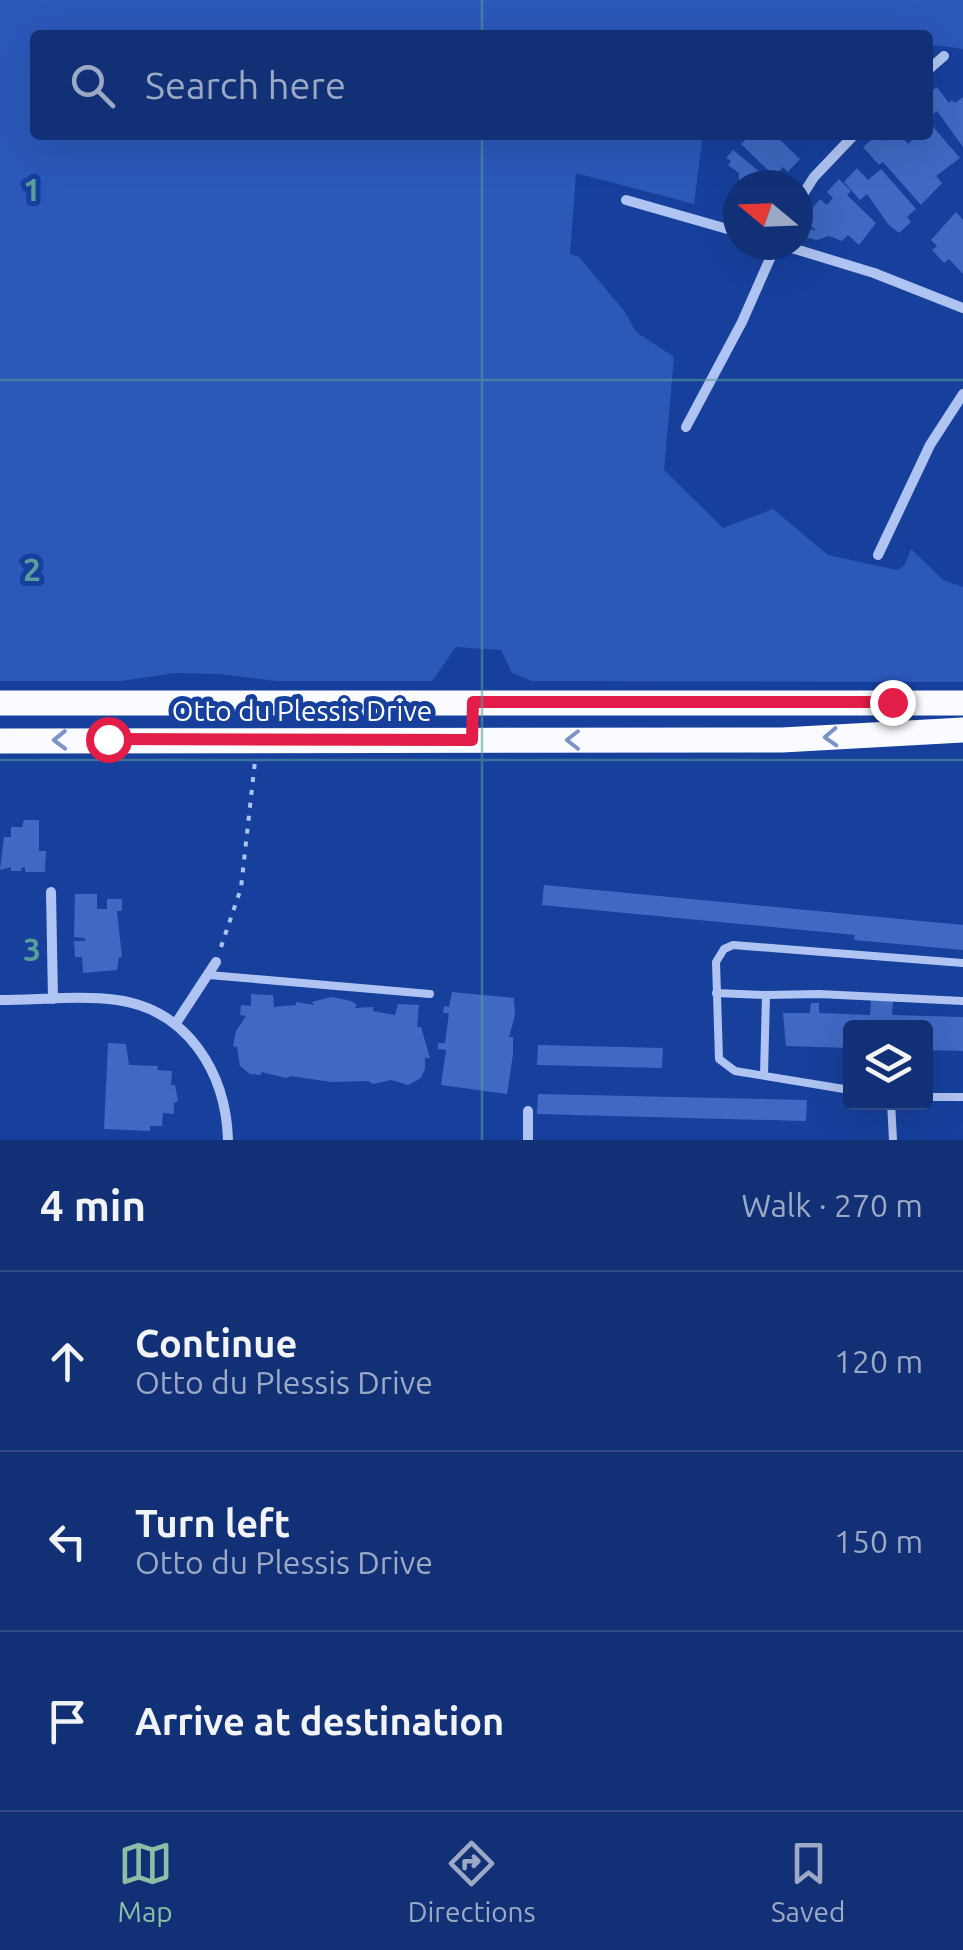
<!DOCTYPE html>
<html lang="en">
<head>
<meta charset="utf-8">
<style>
  body { margin:0; font-family:Ubuntu,sans-serif; background:#1e3c7e; color:#f1f3f6 }
  .controls { position:absolute; right:30px; bottom:30px; display:grid; overflow:hidden; border-radius:10px; box-shadow:0 10px 40px #0002 }
  .controls button { width:90px; height:90px; display:grid; place-items:center; padding:0; border:0; border-bottom:2px solid #304b88; background:#113076; color:#f1f3f6; font:50px sans-serif }
  .compass { position:absolute; left:723px; top:170px; width:90px; height:90px; border-radius:50%; background:#113076; box-shadow:0 10px 40px #0002; rotate:289deg }
  .stop { position:absolute; width:30px; height:30px; margin:-22px; border:8px solid #e11d48; border-radius:50%; background:#fff }
  .stop.end { background:#e11d48; border-color:#fff; box-shadow:0 2px 10px #0008 }
  .list { margin:0; padding:0; list-style:none }
  h2 { display:flex; justify-content:space-between; align-items:center; height:130px; margin:0; padding:0 40px; font-size:42px }
  h2 small { font-size:32px; font-weight:400; color:#9ca9c5 }
  .list li { display:grid; grid-template-columns:65px 1fr auto; gap:30px; align-items:center; box-sizing:border-box; height:180px; padding:0 40px; border-top:2px solid #304b88 }
  .list b { display:block; font-size:38px; white-space:nowrap }
  .list p { margin:0; font-size:32px; white-space:nowrap; color:#9ca9c5 }
  .list em { font-size:32px; font-style:normal; color:#9ca9c5 }
  .icon { flex:none; width:55px; height:55px; fill:none; stroke:currentColor; stroke-width:2; stroke-linecap:round; stroke-linejoin:round }
  .map { position:relative; flex:none; width:963px; height:1140px; overflow:hidden }
  .search { position:absolute; background:#113076; box-shadow:0 10px 40px #0002; left:30px; right:30px; top:30px; height:110px; display:flex; align-items:center; gap:25px; box-sizing:border-box; padding:0 35px; border-radius:10px; color:#9ca9c5; font-size:38px }
  .sheet { height:670px; background:#113076 }
  nav { display:flex; justify-content:space-around; align-items:center; box-sizing:border-box; height:140px; border-top:2px solid #304b88; background:#113076; font-size:28px; color:#9ca9c5 }
  nav a { display:grid; justify-items:center; gap:5px }
  nav .on { color:#8abfa5 }
  .map>svg:first-child { display:block }
  .green { fill:#2b59ba }
  .building { fill:#4069c3 }
  .lines { fill:none; stroke-linecap:round; stroke-linejoin:round }
  .path { stroke:#afc4f2; stroke-width:4; stroke-dasharray:5 8; stroke-linecap:butt }
  .service { stroke:#afc4f2; stroke-width:8 }
  .minor { stroke:#afc4f2; stroke-width:10 }
  .primary { stroke:#fafbff; stroke-width:25 }
  .oneway { stroke:#7d94c9 }
  .route { stroke:#e11d48; stroke-width:12 }
  .grid { fill:none; stroke:#579f9a; stroke-width:2.5; stroke-opacity:0.55 }
  .labels { text-anchor:middle; dominant-baseline:central; stroke-width:10; stroke-linejoin:round; paint-order:stroke }
  .street-label { font-size:28px; fill:#fff; stroke:#17409d }
  .grid-label { font-size:32px; text-anchor:middle; font-weight:bold; fill:#579f9a; stroke:#17409d; stroke-width:10; stroke-linejoin:round; paint-order:stroke }
</style>
</head>
<body>
<div class="map">
<svg width="963" height="1140" viewBox="0 0 963 1140">
  <rect width="100%" height="100%" fill="#17409d"/>
  <path class="green" d="M0 0H963V49L933 45 928 49V35H35V135H703L694 204 576 173 570 254 579 257 625 312 636 332 674 357 664 470 723 528 773 509 828 555 897 570 904 566 911 549 943 580 963 587V682L532 681 512 673 501 650 456 647 432 681H276L218 674 175 673 121 681H0Z"/>
  <path class="building" d="M937 87 949 103 952 100 955 103 963 97V147L937 111 928 118V94Z
    M928 121 960 158 936 176 942 183 921 205 883 162 879 165 863 147 877 135 886 141 892 135H900L908 144 918 135H928Z
    M746 135H775L800 159 788 172 783 167 774 176 741 144 748 137Z
    M733 150 776 185H739V173L728 165 731 161 726 158Z
    M857 168 868 180 881 169 916 209 907 217 911 222 899 233 888 224 867 194 860 200 844 182Z
    M839 179 851 191 847 195 876 223 859 245 848 235 842 241 829 236 817 240 806 237 810 228 814 231 815 229 803 220 820 199 827 205 833 198 827 192Z
    M956 212 963 220V274L949 259 944 263 932 250 937 246 931 240Z
    M24 820H39V851H46L45 872H25V867L21 868V871H11V867L0 870 4 837H11V827H22Z
    M544 885 963 925V950L854 940 855 935 542 905Z
    M75 894H97V909H107V899H122V911H117L122 957H119L117 970 83 973 82 957H75L74 941H85V938L74 937Z
    M452 992 514 998 515 1015 509 1037H513V1054L507 1094 441 1085 446 1050 438 1049V1043H445L449 1013H443L444 1006 449 1007Z
    M251 994 273 995 274 1007 296 1005V1002L314 1005 312 1002 315 1001 332 997 351 1001 357 1005 355 1008 373 1007V1011L395 1015 398 1004 419 1005 417 1027H421L430 1058H425V1069L421 1078 408 1085 391 1080 373 1084 368 1081 331 1082 291 1076 286 1078 261 1072V1075L250 1074 240 1066 237 1047 233 1046 236 1031 246 1016 240 1015 241 1005 251 1006Z
    M871 1000 893 1001 892 1015 963 1017V1051L926 1050V1028H850V1048L786 1046 783 1013H810L811 1003H819V1013L870 1015Z
    M108 1043 126 1044 129 1065 158 1066 157 1070 172 1071 171 1085H175L178 1101 174 1103V1114L163 1113 162 1126H150V1131L104 1129Z
    M538 1045 663 1048 662 1068 537 1065Z
    M538 1094 807 1100 806 1121 537 1114Z"/>
  <g class="lines">
    <path class="path" d="M221 947 241 888 255 761"/>
    <path class="service" d="M209 975 430 994
      M716 993 766 995 764 1075
      M766 995 819 994 963 1001
      M850 1090 735 1071 719 1059 716 962 724 949 733 945 963 963
      M926 1097H963
      M891 1102 893 1140"/>
    <path class="minor" d="M928 70 944 56
      M626 200 738 232
      M798 202 814 177 854 135
      M782 245 874 273 963 308
      M686 427 742 322 776 245
      M878 555 930 445 963 394
      M51 892 53 999
      M0 1000C38 1000 80 995 117 1000 188 1010 226 1073 228 1140
      M176 1023 216 962
      M528 1111V1140"/>
    <path class="primary" d="M0 703H963
      M0 741 782 740 963 730"/>
  </g>
  <defs><path id="oneway-chevron" d="M-2-3.5L2.5 0L-2 3.5" fill="none" stroke-width="1.6" stroke-linecap="round" stroke-linejoin="round" transform="scale(2.5)"/></defs>
  <g class="oneway">
    <use href="#oneway-chevron" transform="translate(831 737) rotate(177)"/>
    <use href="#oneway-chevron" transform="translate(60 740) rotate(179)"/>
    <use href="#oneway-chevron" transform="translate(573 740) rotate(180)"/>
  </g>
  <g class="lines">
    <path class="route" d="M108 739 472 740 473 702H892"/>
  </g>
  <path class="grid" d="M482 0V35M482 135V1140M0 380H963M0 760H963"/>
  <g class="labels">
    <g class="street-label">
      <text x="302" y="710">Otto du Plessis Drive</text>
    </g>
  </g>
  <g class="grid-label">
    <text x="32" y="201">1</text>
    <text x="32" y="581">2</text>
    <text x="32" y="961">3</text>
  </g>
</svg>
<div class="controls">
<button><svg class="icon" aria-label="layers" viewBox="0 0 24 24"><path d="M12 4l9 5-9 5-9-5zM3 14l9 5 9-5"/></svg></button>
</div>
<svg class="compass" viewBox="-18 -18 36 36"><path d="M0-13l5 13h-10z" fill="#e53935"/><path d="M0 13l5-13h-10z" fill="#9ca9c5"/></svg>
<div class="stop" style="left:108px;top:739px"></div>
<div class="stop end" style="left:892px;top:702px"></div>
<div class="search"><svg class="icon" aria-label="search" viewBox="0 0 24 24"><circle cx="10" cy="10" r="6"/><path d="M15 15l6 6"/></svg>Search here</div>
</div>
<section class="sheet">
<h2>4 min<small>Walk · 270 m</small></h2>
<ul class="list">
<li><svg class="icon" aria-label="ahead" viewBox="0 0 24 24"><path d="M12 20V5M6 11l6-6 6 6"/></svg><div><b>Continue</b><p>Otto du Plessis Drive</p></div><em>120 m</em></li>
<li><svg class="icon" aria-label="left" viewBox="0 0 24 24"><path d="M17 20v-9H6M10 6l-5 5 5 5"/></svg><div><b>Turn left</b><p>Otto du Plessis Drive</p></div><em>150 m</em></li>
<li><svg class="icon" aria-label="arrive" viewBox="0 0 24 24"><path d="M6 21V4h12l-3 4 3 4H6"/></svg><div><b>Arrive at destination</b></div></li>
</ul>
</section>
<nav>
<a class="on"><svg class="icon" aria-label="map" viewBox="0 0 24 24"><path d="M3 6l6-2 6 2 6-2v14l-6 2-6-2-6 2zM9 4v14M15 6v14"/></svg>Map</a>
<a><svg class="icon" aria-label="directions" viewBox="0 0 24 24"><path d="M12 3l9 9-9 9-9-9zM9 14v-3h6M13 9l2 2-2 2"/></svg>Directions</a>
<a><svg class="icon" aria-label="saved" viewBox="0 0 24 24"><path d="M7 4h10v16l-5-4-5 4z"/></svg>Saved</a>
</nav>
</body>
</html>
